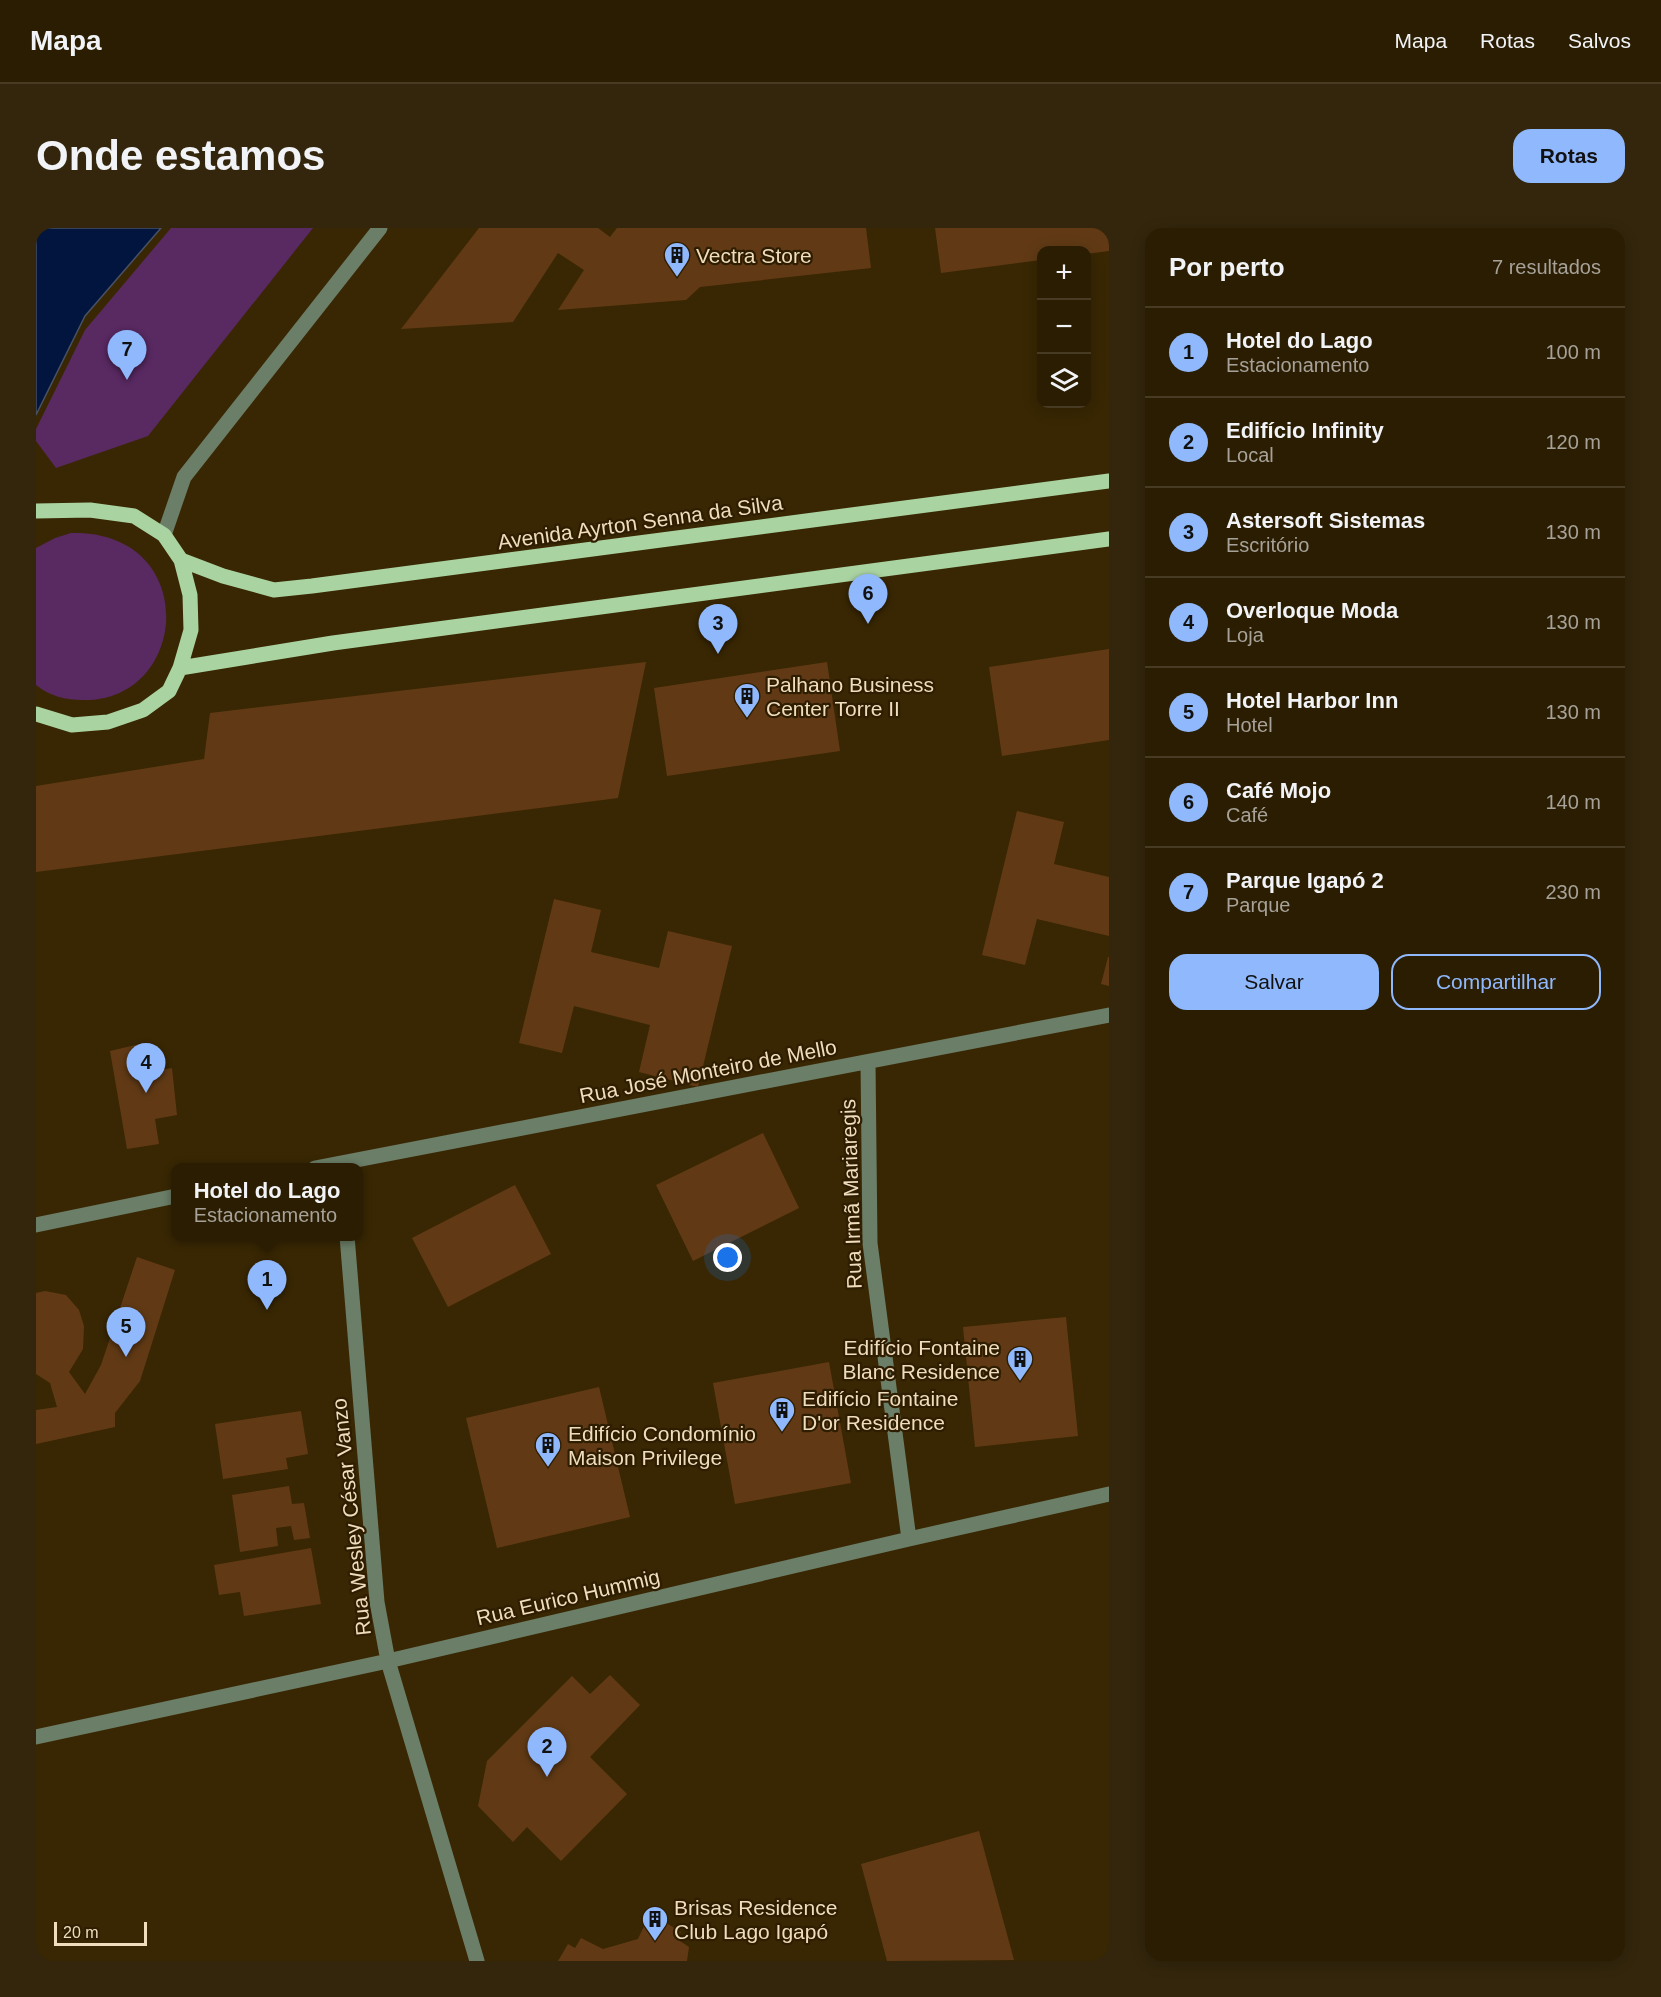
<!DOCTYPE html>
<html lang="pt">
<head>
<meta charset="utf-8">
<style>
  body { margin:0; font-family:Arial,sans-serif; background:#33260c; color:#f1f3f6 }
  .controls { position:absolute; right:18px; top:18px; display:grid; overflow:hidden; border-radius:12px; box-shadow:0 3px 15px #0003 }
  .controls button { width:54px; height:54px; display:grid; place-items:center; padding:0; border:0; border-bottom:2px solid #473b24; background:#2b1d02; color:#f1f3f6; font:30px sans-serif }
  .scale { position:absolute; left:18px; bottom:15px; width:93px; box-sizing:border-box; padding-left:6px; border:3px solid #f0ddbd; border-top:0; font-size:16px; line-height:21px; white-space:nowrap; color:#f0ddbd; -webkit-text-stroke:4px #2e1d00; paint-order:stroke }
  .you { position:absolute; left:692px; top:1030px; width:21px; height:21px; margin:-15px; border:4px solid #fff; border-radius:50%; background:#1a73e8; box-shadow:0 0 0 9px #1a73e833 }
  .badge { display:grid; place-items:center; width:39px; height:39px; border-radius:50%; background:#8fb8fd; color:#111; font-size:20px; font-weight:700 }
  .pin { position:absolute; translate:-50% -50px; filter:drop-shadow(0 2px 3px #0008) }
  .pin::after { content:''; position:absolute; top:32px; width:21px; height:18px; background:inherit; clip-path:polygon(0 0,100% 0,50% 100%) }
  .popup { position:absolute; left:135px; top:935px; width:192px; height:78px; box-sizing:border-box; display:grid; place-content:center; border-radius:12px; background:#2b1d02; filter:drop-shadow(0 2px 4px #0005); font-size:20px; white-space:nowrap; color:#a6a299 }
  .popup b { font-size:22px; color:#f1f3f6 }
  .popup::after { content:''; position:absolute; left:50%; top:100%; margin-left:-12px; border:12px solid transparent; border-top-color:#2b1d02 }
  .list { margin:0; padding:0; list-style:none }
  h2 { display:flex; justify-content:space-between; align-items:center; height:78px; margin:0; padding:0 24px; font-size:26px }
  h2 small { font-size:20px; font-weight:400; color:#a6a299 }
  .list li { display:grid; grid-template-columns:39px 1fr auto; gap:18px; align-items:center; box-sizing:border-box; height:90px; padding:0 24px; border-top:2px solid #473b24 }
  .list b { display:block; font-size:22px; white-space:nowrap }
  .list p { margin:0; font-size:20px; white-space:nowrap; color:#a6a299 }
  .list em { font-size:20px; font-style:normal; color:#a6a299 }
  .actions { display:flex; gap:12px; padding:18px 24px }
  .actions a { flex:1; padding:14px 0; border:2px solid #8fb8fd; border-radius:18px; text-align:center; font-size:21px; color:#8fb8fd }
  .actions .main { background:#8fb8fd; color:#111 }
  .icon { flex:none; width:33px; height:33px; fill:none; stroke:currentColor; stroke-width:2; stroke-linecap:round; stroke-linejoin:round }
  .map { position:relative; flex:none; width:1073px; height:1733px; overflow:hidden; border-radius:18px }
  header { display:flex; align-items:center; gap:36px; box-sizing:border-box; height:84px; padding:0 30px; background:#2b1d02; border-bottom:2px solid #473b24 }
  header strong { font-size:28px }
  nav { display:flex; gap:33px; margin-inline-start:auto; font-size:21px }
  .intro { display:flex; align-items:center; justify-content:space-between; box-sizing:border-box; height:144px; padding:0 36px }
  h1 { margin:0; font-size:42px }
  .button { padding:15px 27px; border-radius:18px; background:#8fb8fd; color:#111; font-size:21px; font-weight:700 }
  main { display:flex; gap:36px; padding:0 36px }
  aside { flex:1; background:#2b1d02; border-radius:18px; box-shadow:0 3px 15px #0003 }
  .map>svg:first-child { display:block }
  .green { fill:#592962 }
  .water { fill:#01153e; stroke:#495164; stroke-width:1.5 }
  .building { fill:#613a15 }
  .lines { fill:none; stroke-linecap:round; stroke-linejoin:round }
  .minor { stroke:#6b7e67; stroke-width:15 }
  .major { stroke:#aad3a2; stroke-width:15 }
  .labels { text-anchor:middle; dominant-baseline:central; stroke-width:4.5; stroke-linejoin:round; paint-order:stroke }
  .poi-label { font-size:21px; fill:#f0ddbd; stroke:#2e1d00; text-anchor:start }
  .street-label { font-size:21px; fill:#f0ddbd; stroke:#2e1d00 }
</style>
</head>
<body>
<header>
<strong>Mapa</strong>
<nav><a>Mapa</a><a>Rotas</a><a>Salvos</a></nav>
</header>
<div class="intro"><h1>Onde estamos</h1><a class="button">Rotas</a></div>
<main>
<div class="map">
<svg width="1073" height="1733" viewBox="0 0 1073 1733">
  <rect width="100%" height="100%" fill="#392703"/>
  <path class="green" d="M135 0H277L112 208 20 240 0 213V201L49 102Z
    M35 305C166 302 154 474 47 472 30 472 13 468 0 457V320L19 310Z"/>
  <path class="water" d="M0 0H125L49 88 0 187Z"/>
  <path class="building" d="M443 0H562L574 9 581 0H830L835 40 664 59 650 72 522 82 548 42 522 25 477 94 365 101Z
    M899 0H1073V23L1050 26V22H1005V32L905 45Z
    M1073 421V512L966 528 953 439Z
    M610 434 582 570 0 644V558L168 531 174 485Z
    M791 434 804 523 631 548 618 460Z
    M981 583 1028 594 1018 636 1073 649V708L1001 691 989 737 946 727Z
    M518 671 565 682 555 724 623 740 632 703 696 718 662 859 603 844 614 797 538 778 526 825 483 815Z
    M1072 729H1073V758L1065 756Z
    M108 815 112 844 136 840 141 887 119 891 123 916 91 921 74 823Z
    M727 905 763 980 657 1033 620 957Z
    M479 957 515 1026 412 1079 376 1010Z
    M101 1029 139 1042 104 1153 79 1185V1199L0 1216V1182L21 1179 14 1155 0 1146V1065L9 1063 30 1067 43 1082 48 1098 47 1121 33 1144 49 1166 65 1137Z
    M1030 1089 1042 1208 939 1219 927 1099Z
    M793 1134 815 1255 699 1276 677 1155Z
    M563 1159 594 1289 461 1320 430 1190Z
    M265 1183 272 1226 250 1230 252 1241 187 1251 179 1196Z
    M253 1258 256 1276 268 1275 274 1310 258 1312 255 1298 240 1300 242 1318 204 1324 196 1267Z
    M275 1320 285 1376 208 1388 204 1364 183 1367 178 1337Z
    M574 1447 604 1477 554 1529 591 1566 525 1633 491 1599 477 1614 442 1578 451 1533 536 1448 554 1466Z
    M943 1603 978 1732 851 1733 825 1636Z
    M622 1690 645 1704 641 1711 653 1719 651 1733H522L532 1716 539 1720 545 1710 567 1721 602 1711 610 1694 618 1699Z"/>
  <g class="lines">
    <path class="minor" d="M128 307 148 249 344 0
      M832 834 834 1015 873 1311
      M279 940 1073 787
      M0 997 140 968
      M311 1008 341 1374 352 1433 441 1733
      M0 1509 352 1433 873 1311 1073 1266"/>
    <path class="major" d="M0 283 54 282 98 288 128 307 145 332 154 367 155 402 144 440 133 463 107 482 72 494 36 497 0 486
      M145 332 187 348 238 362 276 358 1073 253
      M144 440 297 415 1073 311"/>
  </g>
  <defs>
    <g id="building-pin" transform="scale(1.35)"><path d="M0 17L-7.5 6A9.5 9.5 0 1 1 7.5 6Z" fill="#8fb8fd" stroke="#2e1d00"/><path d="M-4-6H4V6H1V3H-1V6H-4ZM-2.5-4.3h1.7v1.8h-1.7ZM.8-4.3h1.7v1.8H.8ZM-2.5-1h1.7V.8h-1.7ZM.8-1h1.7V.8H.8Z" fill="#111"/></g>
  </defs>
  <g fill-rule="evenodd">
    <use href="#building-pin" x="641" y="27"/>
    <use href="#building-pin" x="711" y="468"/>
    <use href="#building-pin" x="984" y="1131"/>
    <use href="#building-pin" x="746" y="1182"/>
    <use href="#building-pin" x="512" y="1217"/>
    <use href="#building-pin" x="619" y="1691"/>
  </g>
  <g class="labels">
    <g class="poi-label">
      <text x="660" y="27">Vectra Store</text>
      <text x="730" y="456">Palhano Business<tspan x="730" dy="24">Center Torre II</tspan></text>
      <text x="964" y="1119" text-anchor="end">Edifício Fontaine<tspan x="964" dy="24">Blanc Residence</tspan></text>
      <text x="766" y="1170">Edifício Fontaine<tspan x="766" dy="24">D'or Residence</tspan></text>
      <text x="532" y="1205">Edifício Condomínio<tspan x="532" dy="24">Maison Privilege</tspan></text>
      <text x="638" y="1679">Brisas Residence<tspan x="638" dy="24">Club Lago Igapó</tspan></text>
    </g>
    <g class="street-label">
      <text transform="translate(604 294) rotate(-8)">Avenida Ayrton Senna da Silva</text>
      <text transform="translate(672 843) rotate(-11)">Rua José Monteiro de Mello</text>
      <text transform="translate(815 966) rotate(-92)">Rua Irmã Mariaregis</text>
      <text transform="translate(315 1289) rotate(-96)">Rua Wesley César Vanzo</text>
      <text transform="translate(532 1369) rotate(-13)">Rua Eurico Hummig</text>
    </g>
  </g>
</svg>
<div class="controls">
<button>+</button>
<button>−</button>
<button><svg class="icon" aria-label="layers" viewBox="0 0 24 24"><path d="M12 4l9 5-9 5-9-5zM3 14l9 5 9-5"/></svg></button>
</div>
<div class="scale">20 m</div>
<div class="you"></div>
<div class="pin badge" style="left:231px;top:1082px">1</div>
<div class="popup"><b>Hotel do Lago</b>Estacionamento</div>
<div class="pin badge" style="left:511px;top:1549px">2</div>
<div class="pin badge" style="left:682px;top:426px">3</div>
<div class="pin badge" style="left:110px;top:865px">4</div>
<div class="pin badge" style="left:90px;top:1129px">5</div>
<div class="pin badge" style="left:832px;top:396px">6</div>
<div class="pin badge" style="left:91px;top:152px">7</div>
</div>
<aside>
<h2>Por perto<small>7 resultados</small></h2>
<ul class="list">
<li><span class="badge">1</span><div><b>Hotel do Lago</b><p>Estacionamento</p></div><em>100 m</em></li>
<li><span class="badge">2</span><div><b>Edifício Infinity</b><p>Local</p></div><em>120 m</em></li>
<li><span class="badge">3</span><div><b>Astersoft Sistemas</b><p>Escritório</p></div><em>130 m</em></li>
<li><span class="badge">4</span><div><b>Overloque Moda</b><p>Loja</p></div><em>130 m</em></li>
<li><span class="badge">5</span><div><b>Hotel Harbor Inn</b><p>Hotel</p></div><em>130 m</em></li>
<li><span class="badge">6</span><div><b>Café Mojo</b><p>Café</p></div><em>140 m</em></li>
<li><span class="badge">7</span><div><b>Parque Igapó 2</b><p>Parque</p></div><em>230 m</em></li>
</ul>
<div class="actions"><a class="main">Salvar</a><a>Compartilhar</a></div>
</aside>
</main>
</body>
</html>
